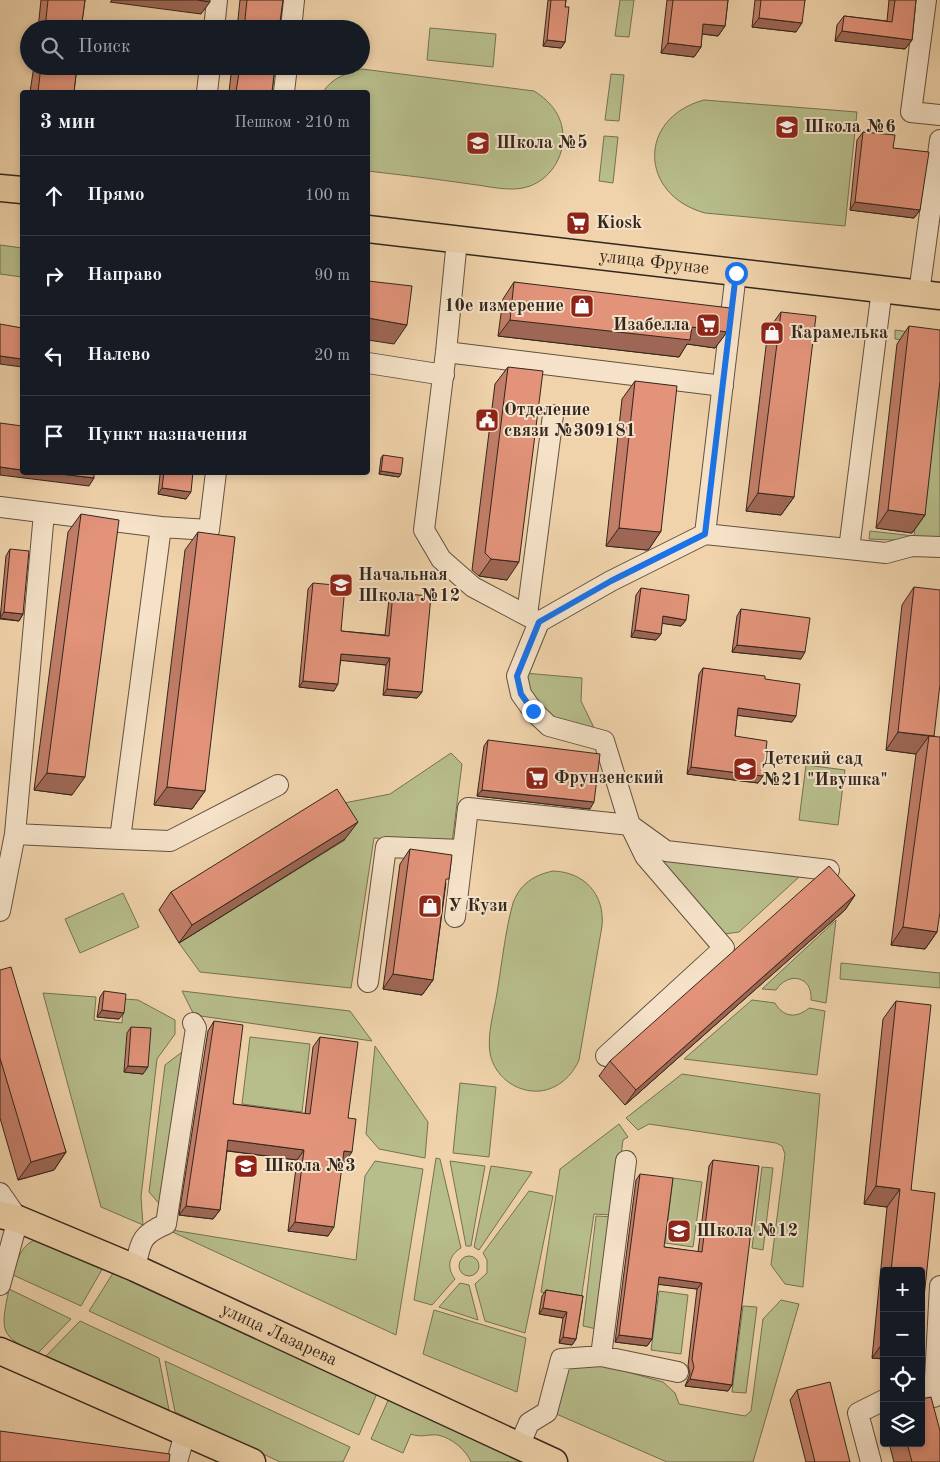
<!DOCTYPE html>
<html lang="ru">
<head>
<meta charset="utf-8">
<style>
  body { margin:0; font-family:"Old Standard TT",serif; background:#242831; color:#f1f3f6 }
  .controls { position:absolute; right:15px; bottom:15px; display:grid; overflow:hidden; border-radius:5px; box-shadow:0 2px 8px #0003 }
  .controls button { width:45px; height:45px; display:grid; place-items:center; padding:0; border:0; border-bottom:1px solid #363941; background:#171b24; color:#f1f3f6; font:25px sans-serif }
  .stop { position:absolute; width:15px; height:15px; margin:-11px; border:4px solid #1a73e8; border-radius:50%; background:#fff }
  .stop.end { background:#1a73e8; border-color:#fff; box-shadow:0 1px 5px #0008 }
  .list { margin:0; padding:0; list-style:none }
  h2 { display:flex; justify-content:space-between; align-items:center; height:65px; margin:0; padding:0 20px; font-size:21px }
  h2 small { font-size:16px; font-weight:400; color:#9ea1a6 }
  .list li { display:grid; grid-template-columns:32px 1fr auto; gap:15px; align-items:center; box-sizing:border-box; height:80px; padding:0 20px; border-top:1px solid #363941 }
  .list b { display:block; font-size:19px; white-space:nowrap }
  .list em { font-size:16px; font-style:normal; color:#9ea1a6 }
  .icon { flex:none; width:28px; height:28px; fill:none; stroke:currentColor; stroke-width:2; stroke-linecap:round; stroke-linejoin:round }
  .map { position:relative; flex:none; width:940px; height:1462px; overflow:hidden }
  .search { position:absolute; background:#171b24; box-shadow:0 2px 8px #0003; left:20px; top:20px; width:350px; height:55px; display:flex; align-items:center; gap:12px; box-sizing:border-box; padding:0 18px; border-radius:28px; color:#9ea1a6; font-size:19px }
  .panel { position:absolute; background:#171b24; box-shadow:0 2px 8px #0003; left:20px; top:90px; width:350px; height:385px; border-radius:5px }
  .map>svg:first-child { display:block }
  .green { fill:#b7bd8b; stroke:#747254 }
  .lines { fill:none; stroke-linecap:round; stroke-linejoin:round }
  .minor-casing { stroke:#625140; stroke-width:22 }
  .major-casing { stroke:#32261d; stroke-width:29 }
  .minor { stroke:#f5e2c8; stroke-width:20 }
  .major { stroke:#f0d3ab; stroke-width:26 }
  .wall { fill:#c27e69; stroke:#32261d }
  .shaded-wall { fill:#9e6755; stroke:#32261d }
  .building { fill:#e2937a; stroke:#32261d }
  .route { stroke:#1a73e8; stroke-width:6 }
  .labels { text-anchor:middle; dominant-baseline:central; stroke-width:4; stroke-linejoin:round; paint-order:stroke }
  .poi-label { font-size:18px; font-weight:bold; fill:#32261d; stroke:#f5e2c8; text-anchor:start }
  .street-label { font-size:18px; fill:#32261d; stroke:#f5e2c8 }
</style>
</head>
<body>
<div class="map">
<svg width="940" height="1462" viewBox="0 0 940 1462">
  <rect width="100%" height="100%" fill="#f0d3ab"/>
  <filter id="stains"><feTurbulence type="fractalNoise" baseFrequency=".004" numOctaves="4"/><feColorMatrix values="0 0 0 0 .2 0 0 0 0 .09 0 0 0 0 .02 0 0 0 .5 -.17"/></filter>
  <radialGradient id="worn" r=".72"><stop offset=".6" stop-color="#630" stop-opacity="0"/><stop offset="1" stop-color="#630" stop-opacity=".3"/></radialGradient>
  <path class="green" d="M620 0H634L629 37 615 36Z
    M430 28 496 34 493 67 427 60Z
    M362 69 534 91C552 102 564 118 563 140 562 160 549 179 530 186 512 193 488 186 470 184 436 179 402 175 368 171V92H323C332 78 346 73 362 69Z
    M611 74 624 75 619 121 605 120Z
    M704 100 857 112 845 226 705 213C639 195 637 118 704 100Z
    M604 136 618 137 613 183 599 181Z
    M0 245 22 248V277L0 274Z
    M895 330 940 336V542L869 539 870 531 914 536 936 345 895 339Z
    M524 673 582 678 581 701 596 732C549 719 540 722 524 673Z
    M451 753 462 764 452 843 374 838 351 988 200 972 179 943 345 840 324 807 390 794Z
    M806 765 845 770 838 825 799 820Z
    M659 860 799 877 739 932 724 934Z
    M553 871C584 872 605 894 602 926L579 1060C572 1076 558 1089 540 1091 516 1093 494 1076 490 1053 487 1034 494 1012 497 993 502 963 505 932 513 903 520 884 534 875 553 871Z
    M123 893 139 927 80 953 65 919Z
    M836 920 826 1003 811 1000C813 976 788 971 776 990L762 989Z
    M841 963 940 973V988L840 979Z
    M182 991 350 1011 372 1041 194 1015Z
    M43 993 96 997 94 1020 122 1023 124 999 138 1000 175 1020V1034L157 1059 141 1197 143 1225 101 1207Z
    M752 1000 775 1003C783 1017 796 1019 809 1008L825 1011 817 1075 684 1059Z
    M250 1037 310 1044 302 1112 242 1104Z
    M375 1046 428 1122 425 1158 379 1149 366 1134Z
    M182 1052 163 1208 149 1192 165 1065Z
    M682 1074 820 1094 803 1287 785 1284 771 1265 785 1154 782 1146 776 1143 649 1124 638 1130 626 1118Z
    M460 1083 496 1087 489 1157 453 1153Z
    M619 1124 628 1137 623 1140 613 1215 594 1214 581 1300 541 1292 560 1169Z
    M436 1158 440 1159 461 1248C449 1255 446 1267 455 1279L432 1305 414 1300Z
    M375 1161 423 1169 396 1335 166 1229 356 1260 365 1176Z
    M450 1161 485 1166 471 1246H466Z
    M491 1166 532 1172 479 1250 474 1247Z
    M762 1167 773 1168 763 1250 752 1248Z
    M673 1178 702 1182 693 1247 665 1243Z
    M529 1191 553 1196 525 1333 485 1321 475 1284 487 1273V1260L483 1253Z
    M596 1216 614 1217 601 1330 583 1326Z
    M40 1239 104 1266 81 1306 13 1275C17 1260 22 1241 40 1239Z
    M459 1266a10 10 0 1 1 20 0a10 10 0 1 1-20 0Z
    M115 1270 378 1391 359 1435 89 1311Z
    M460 1283 469 1285 478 1320 439 1307Z
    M9 1289 71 1319 38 1353C0 1337 0 1332 9 1289Z
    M659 1291 688 1295 681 1354 651 1350Z
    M781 1300 799 1304 753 1462H667L554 1413 566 1364 596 1363 663 1382 675 1393 679 1404 745 1416 751 1411 763 1319Z
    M743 1306 757 1307 746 1393 732 1392Z
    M434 1310 526 1338 517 1392 423 1354Z
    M80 1321 159 1358 169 1410 46 1356Z
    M165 1361 350 1447 343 1462H280L175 1412Z
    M390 1396 534 1462H471C466 1450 452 1438 438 1435 428 1434 421 1438 411 1434L403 1453 371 1439Z"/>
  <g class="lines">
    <g class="minor-casing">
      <path id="minor" d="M926 0 911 112 940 115
        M214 29 217 0
        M291 29 294 0
        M207 92 210 66
        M284 92 287 66
        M457 240 446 352 424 530 441 559 473 587 539 622 611 581 705 534 886 553 912 546 940 547
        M919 293 940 140
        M446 352 723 386
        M368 363 444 375
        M0 507 161 527 209 530 216 472
        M705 534 736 273
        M849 549 882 289
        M527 615 553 415
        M539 622 517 676 521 694 533 711 549 726 604 741 630 825 666 851 829 870
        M15 834 120 839 161 527
        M120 839 170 841 278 785
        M0 911 15 834 44 513
        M455 917 468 808 630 825 645 856 724 948 606 1056
        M368 982 386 847 462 850
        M0 1193 18 1219 0 1285
        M135 1268C141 1242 140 1235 166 1224L196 1028 193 1023
        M601 1356 626 1161
        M934 1397 940 1286
        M519 1446 529 1423 547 1412 561 1359 601 1356 678 1372
        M177 1462 185 1433
        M871 1462 858 1413 884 1400"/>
    </g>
    <g class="major-casing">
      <g id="major">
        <path d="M0 188 22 190"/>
        <path id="s1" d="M368 229 940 296"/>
        <path id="s2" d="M0 1215 18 1219 135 1268 554 1462"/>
        <path d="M0 1351 252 1462"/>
      </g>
    </g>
    <use href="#minor" class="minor"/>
    <use href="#major" class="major"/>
  </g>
  <path class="wall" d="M41 0H85L81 29H38Z
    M240 0H283L279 29H237Z
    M548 0H566L565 7V42L561 48 543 46Z
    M667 0H728L725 26 718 36 702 34 701 47 694 57 661 53Z
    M755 0H805L796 32 752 27Z
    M889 0H916L912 40 905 49 835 41 837 25 844 16 887 21Z
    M34 66H77L74 92H30Z
    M232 66H275L272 92H229Z
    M863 132 893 148 920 210 914 218 850 210 857 140Z
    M514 282 727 332 715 348 687 344 679 357 498 336 503 299Z
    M781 312 794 497 781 515 746 511 768 330Z
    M909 326 925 515 912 533 876 528 897 344Z
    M508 367 507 580 479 576 472 570 495 384Z
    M635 381 661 531 649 549 647 550 606 546 622 399Z
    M383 455 399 477 379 474 381 458Z
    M162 472H193L186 499 158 494 160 475Z
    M81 514 72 795 34 790 68 532Z
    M198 532 205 791 192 809 154 805 185 550Z
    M10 549 23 614 19 621 0 619 6 556Z
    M313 583 341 631 385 635 389 599 393 593 422 692 417 698 383 695 386 665 341 660 334 691 299 687 308 589Z
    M914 587 934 736 937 932 925 949 891 945 916 754 886 750 902 605Z
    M641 588 686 620 681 626 662 623 661 634 656 640 631 637 636 595Z
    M741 609 801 659 732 652 737 616Z
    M703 668 765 679 792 722 737 715 735 736 758 783 687 774 699 674Z
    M488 740 590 809 477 796 484 746Z
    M345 839 179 943 159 910 171 892Z
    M410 849 446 883 433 980 422 995 383 989 400 864Z
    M855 895 845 910 625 1105 599 1076 610 1061Z
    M0 970 66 1152 54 1170 18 1180 0 1118Z
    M104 991 119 1019 97 1017 100 997Z
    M896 1001 911 1190 921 1271H884V1359L872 1358 887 1207 864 1204 883 1019Z
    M214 1021 233 1104 305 1114 313 1047 320 1037 348 1118 345 1162 343 1161 328 1236 288 1231 297 1160 227 1151 220 1210 213 1219 179 1215 208 1031Z
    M131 1027 143 1074 124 1072 127 1033Z
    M713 1160 732 1385 728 1391 685 1386 690 1374 688 1366 697 1289 658 1284 652 1339 647 1346 615 1342 636 1180 640 1174 664 1247 698 1252 709 1166Z
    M546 1290 583 1296 576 1339 572 1345 559 1343 563 1318 539 1314 542 1296Z
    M797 1390 850 1462H806L790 1400Z
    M889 1443H921L940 1462H894Z"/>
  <path class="shaded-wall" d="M112 0H198L210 2 201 14 110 2Z
    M759 18 802 23 796 32 752 27Z
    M703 24 725 26 718 36 697 33Z
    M842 31 912 40 905 49 835 41Z
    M547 40 565 42 561 48 543 46Z
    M668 43 701 47 694 57 661 53Z
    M855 202 920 210 914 218 850 210Z
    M368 318 407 325 394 344 368 340Z
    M510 320 692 327 727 332 715 348 687 344 679 357 498 336Z
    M0 356 22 359V367L0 364Z
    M0 467 22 470V472H44L94 478 89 486 0 475Z
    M381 471 401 474 399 477 379 474Z
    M162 488 191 492 186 499 158 494Z
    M758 493 794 497 781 515 746 511Z
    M888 510 925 515 912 533 876 528Z
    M619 528 661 531 649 549 647 550 606 546Z
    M491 559 519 562 507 580 479 576Z
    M4 612 23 614 19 621 0 618Z
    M663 616 686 620 681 626 659 623Z
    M635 630 661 634 656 640 631 637Z
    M737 645 805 652 801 659 732 652Z
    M341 654 390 658 386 665 337 660Z
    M303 681 338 684 334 691 299 687Z
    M387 689 422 692 417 698 383 695Z
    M738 708 796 716 792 722 734 715Z
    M898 732 929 736 916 754 886 750Z
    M691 767 763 776 758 783 687 774Z
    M47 773 85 777 72 795 34 790Z
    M167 787 205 791 192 809 154 805Z
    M482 790 594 802 590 809 477 796Z
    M358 822 345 839 179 943 192 925Z
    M855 895 845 910 625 1105 636 1090Z
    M903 927 937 932 925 949 891 945Z
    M393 974 433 980 422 995 383 989Z
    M102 1010 124 1013 119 1019 97 1017Z
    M128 1066 148 1067 143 1074 124 1072Z
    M228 1140 304 1150 297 1160 222 1150Z
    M344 1151 352 1152 345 1162 337 1161Z
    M66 1152 54 1170 18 1180 31 1162Z
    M876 1186 900 1189 887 1207 864 1204Z
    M186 1206 220 1210 213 1219 179 1215Z
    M295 1222 334 1227 328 1236 288 1231Z
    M659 1277 702 1283 697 1289 655 1284Z
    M543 1308 567 1312 563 1318 539 1314Z
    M619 1335 652 1339 647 1346 615 1342Z
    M563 1337 576 1339 572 1345 559 1343Z
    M884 1341V1359L872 1358Z
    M690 1379 732 1385 728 1391 685 1386Z"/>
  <path class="building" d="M48 0H85L81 29H45Z
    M198 0H210V2Z
    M247 0H283L279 29H244Z
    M551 0H566L565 7H569L565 42 547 40Z
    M673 0H728L725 26 703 24 701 47 668 43Z
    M761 0H805L802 23 759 18Z
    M895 0H916L912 40 842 31 844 16 892 22Z
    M41 66H77L74 92H38Z
    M240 66H275L272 92H236Z
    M863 132 895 135 893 148 929 152 920 210 855 202Z
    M368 281 412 286 407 325 368 318Z
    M514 282 730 308 727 332 692 327 690 340 510 320Z
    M781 312 816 316 794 497 758 493Z
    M0 324 22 328V359L0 356Z
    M909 326 940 330V381L925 515 888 510Z
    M508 367 543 371 519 562 491 559 485 553Z
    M635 381 677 386 661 531 659 532 619 528Z
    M0 423 22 426V470L0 467Z
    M383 455 403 458 401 474 381 471Z
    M44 472H94V478Z
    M164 472H193L191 492 162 488Z
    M81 514 119 520 85 777 47 773Z
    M198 532 235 537 205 791 167 787Z
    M10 549 29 551 23 614 4 612Z
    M313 583 345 586 341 631 389 636 393 593 431 596 422 692 387 689 390 658 341 654 338 684 303 681Z
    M914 587 940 590V684L934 736 898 732Z
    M641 588 689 595 686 620 663 616 661 634 635 630Z
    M741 609 810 618 805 652 737 645Z
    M703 668 765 676V679L800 684 796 716 738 708 735 736 767 741 763 776 691 767Z
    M929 736 940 737V912L937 932 903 927Z
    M488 740 600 754 594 802 482 790Z
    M337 789 358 822 192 925 171 892Z
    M410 849 452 855 449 879H446L433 980 393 974Z
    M829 866 855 895 636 1090 610 1061Z
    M11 967 66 1152 31 1162 0 1058V970Z
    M104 991 126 994 124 1013 102 1010Z
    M896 1001 931 1005 911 1190 935 1193 921 1326V1271H891L900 1189 876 1186Z
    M214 1021 243 1025 233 1104 310 1114 320 1037 358 1042 348 1118 356 1119 352 1152 344 1151 334 1227 295 1222 304 1150 228 1140 220 1210 186 1206Z
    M131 1027 151 1028 148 1067 128 1066Z
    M713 1160 759 1166 732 1385 690 1379 694 1367 692 1359 702 1283 659 1277 652 1339 619 1335 640 1174 673 1178 664 1247 702 1252Z
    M546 1290 583 1296 576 1339 563 1337 567 1312 543 1308Z
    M830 1382 850 1462H815L797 1390Z
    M931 1397 940 1431V1462H912L907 1443H921V1399Z
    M0 1431 170 1454 169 1462H0Z"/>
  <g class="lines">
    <path class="route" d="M533 711 521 694 517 676 539 622 611 581 705 534 736 273"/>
  </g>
  <defs>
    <g id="school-square" transform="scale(1.25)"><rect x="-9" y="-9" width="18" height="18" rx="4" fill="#8f2418" stroke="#f5e2c8"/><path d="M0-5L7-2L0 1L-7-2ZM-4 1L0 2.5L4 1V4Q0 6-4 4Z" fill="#fff"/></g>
    <g id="supermarket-square" transform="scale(1.25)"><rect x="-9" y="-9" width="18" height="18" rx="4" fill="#8f2418" stroke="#f5e2c8"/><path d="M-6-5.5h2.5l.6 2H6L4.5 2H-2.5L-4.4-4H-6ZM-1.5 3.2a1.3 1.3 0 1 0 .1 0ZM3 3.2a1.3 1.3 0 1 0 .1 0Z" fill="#fff"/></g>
    <g id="shop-square" transform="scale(1.25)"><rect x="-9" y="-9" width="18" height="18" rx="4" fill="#8f2418" stroke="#f5e2c8"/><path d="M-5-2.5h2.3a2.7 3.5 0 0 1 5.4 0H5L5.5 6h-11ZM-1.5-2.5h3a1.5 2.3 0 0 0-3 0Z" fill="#fff"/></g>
    <g id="civic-square" transform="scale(1.25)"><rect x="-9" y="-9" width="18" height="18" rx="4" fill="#8f2418" stroke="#f5e2c8"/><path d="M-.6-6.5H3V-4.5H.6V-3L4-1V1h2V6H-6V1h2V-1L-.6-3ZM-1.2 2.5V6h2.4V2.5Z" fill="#fff"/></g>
  </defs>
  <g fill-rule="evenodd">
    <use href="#school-square" x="787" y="127"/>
    <use href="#school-square" x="478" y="143"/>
    <use href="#supermarket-square" x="578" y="223"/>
    <use href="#shop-square" x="582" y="306"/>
    <use href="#supermarket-square" x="708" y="325"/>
    <use href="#shop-square" x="772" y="333"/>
    <use href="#civic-square" x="487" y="420"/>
    <use href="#school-square" x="341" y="585"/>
    <use href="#school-square" x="745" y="769"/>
    <use href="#supermarket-square" x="537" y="778"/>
    <use href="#shop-square" x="430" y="906"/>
    <use href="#school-square" x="246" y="1166"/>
    <use href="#school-square" x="679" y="1231"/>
  </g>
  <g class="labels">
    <g class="poi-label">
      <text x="804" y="127">Школа №6</text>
      <text x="496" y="143">Школа №5</text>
      <text x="596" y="223">Kiosk</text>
      <text x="564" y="306" text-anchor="end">10е измерение</text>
      <text x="690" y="325" text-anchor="end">Изабелла</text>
      <text x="790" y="333">Карамелька</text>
      <text x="504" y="410">Отделение<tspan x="504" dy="21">связи №309181</tspan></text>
      <text x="358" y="575">Начальная<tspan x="358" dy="21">Школа №12</tspan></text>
      <text x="762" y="759">Детский сад<tspan x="762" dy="21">№21 "Ивушка"</tspan></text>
      <text x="554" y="778">Фрунзенский</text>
      <text x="448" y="906">У Кузи</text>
      <text x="264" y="1166">Школа №3</text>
      <text x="696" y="1231">Школа №12</text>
    </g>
    <g class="street-label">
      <text stroke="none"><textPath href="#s1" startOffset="288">улица Фрунзе</textPath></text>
      <text stroke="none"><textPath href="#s2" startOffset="304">улица Лазарева</textPath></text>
    </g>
  </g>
  <rect width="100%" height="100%" filter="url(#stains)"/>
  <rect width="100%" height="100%" fill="url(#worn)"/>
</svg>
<div class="controls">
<button>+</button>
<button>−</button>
<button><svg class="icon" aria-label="locate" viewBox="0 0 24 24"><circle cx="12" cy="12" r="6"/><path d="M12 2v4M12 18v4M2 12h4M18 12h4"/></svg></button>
<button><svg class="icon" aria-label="layers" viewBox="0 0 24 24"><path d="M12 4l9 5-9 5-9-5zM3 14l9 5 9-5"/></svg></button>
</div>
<div class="stop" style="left:736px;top:273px"></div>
<div class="stop end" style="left:533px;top:711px"></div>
<div class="search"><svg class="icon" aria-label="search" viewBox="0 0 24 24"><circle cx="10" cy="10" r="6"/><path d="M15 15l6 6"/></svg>Поиск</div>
<section class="panel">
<h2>3 мин<small>Пешком · 210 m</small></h2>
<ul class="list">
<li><svg class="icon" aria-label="ahead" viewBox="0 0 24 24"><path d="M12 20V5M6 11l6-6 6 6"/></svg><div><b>Прямо</b></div><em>100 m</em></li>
<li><svg class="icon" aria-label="right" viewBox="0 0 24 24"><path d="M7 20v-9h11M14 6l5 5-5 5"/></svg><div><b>Направо</b></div><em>90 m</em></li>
<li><svg class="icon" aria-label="left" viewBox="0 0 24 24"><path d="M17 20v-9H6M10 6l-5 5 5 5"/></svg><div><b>Налево</b></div><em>20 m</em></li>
<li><svg class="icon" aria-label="arrive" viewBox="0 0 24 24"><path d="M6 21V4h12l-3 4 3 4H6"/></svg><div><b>Пункт назначения</b></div></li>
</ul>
</section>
</div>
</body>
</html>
